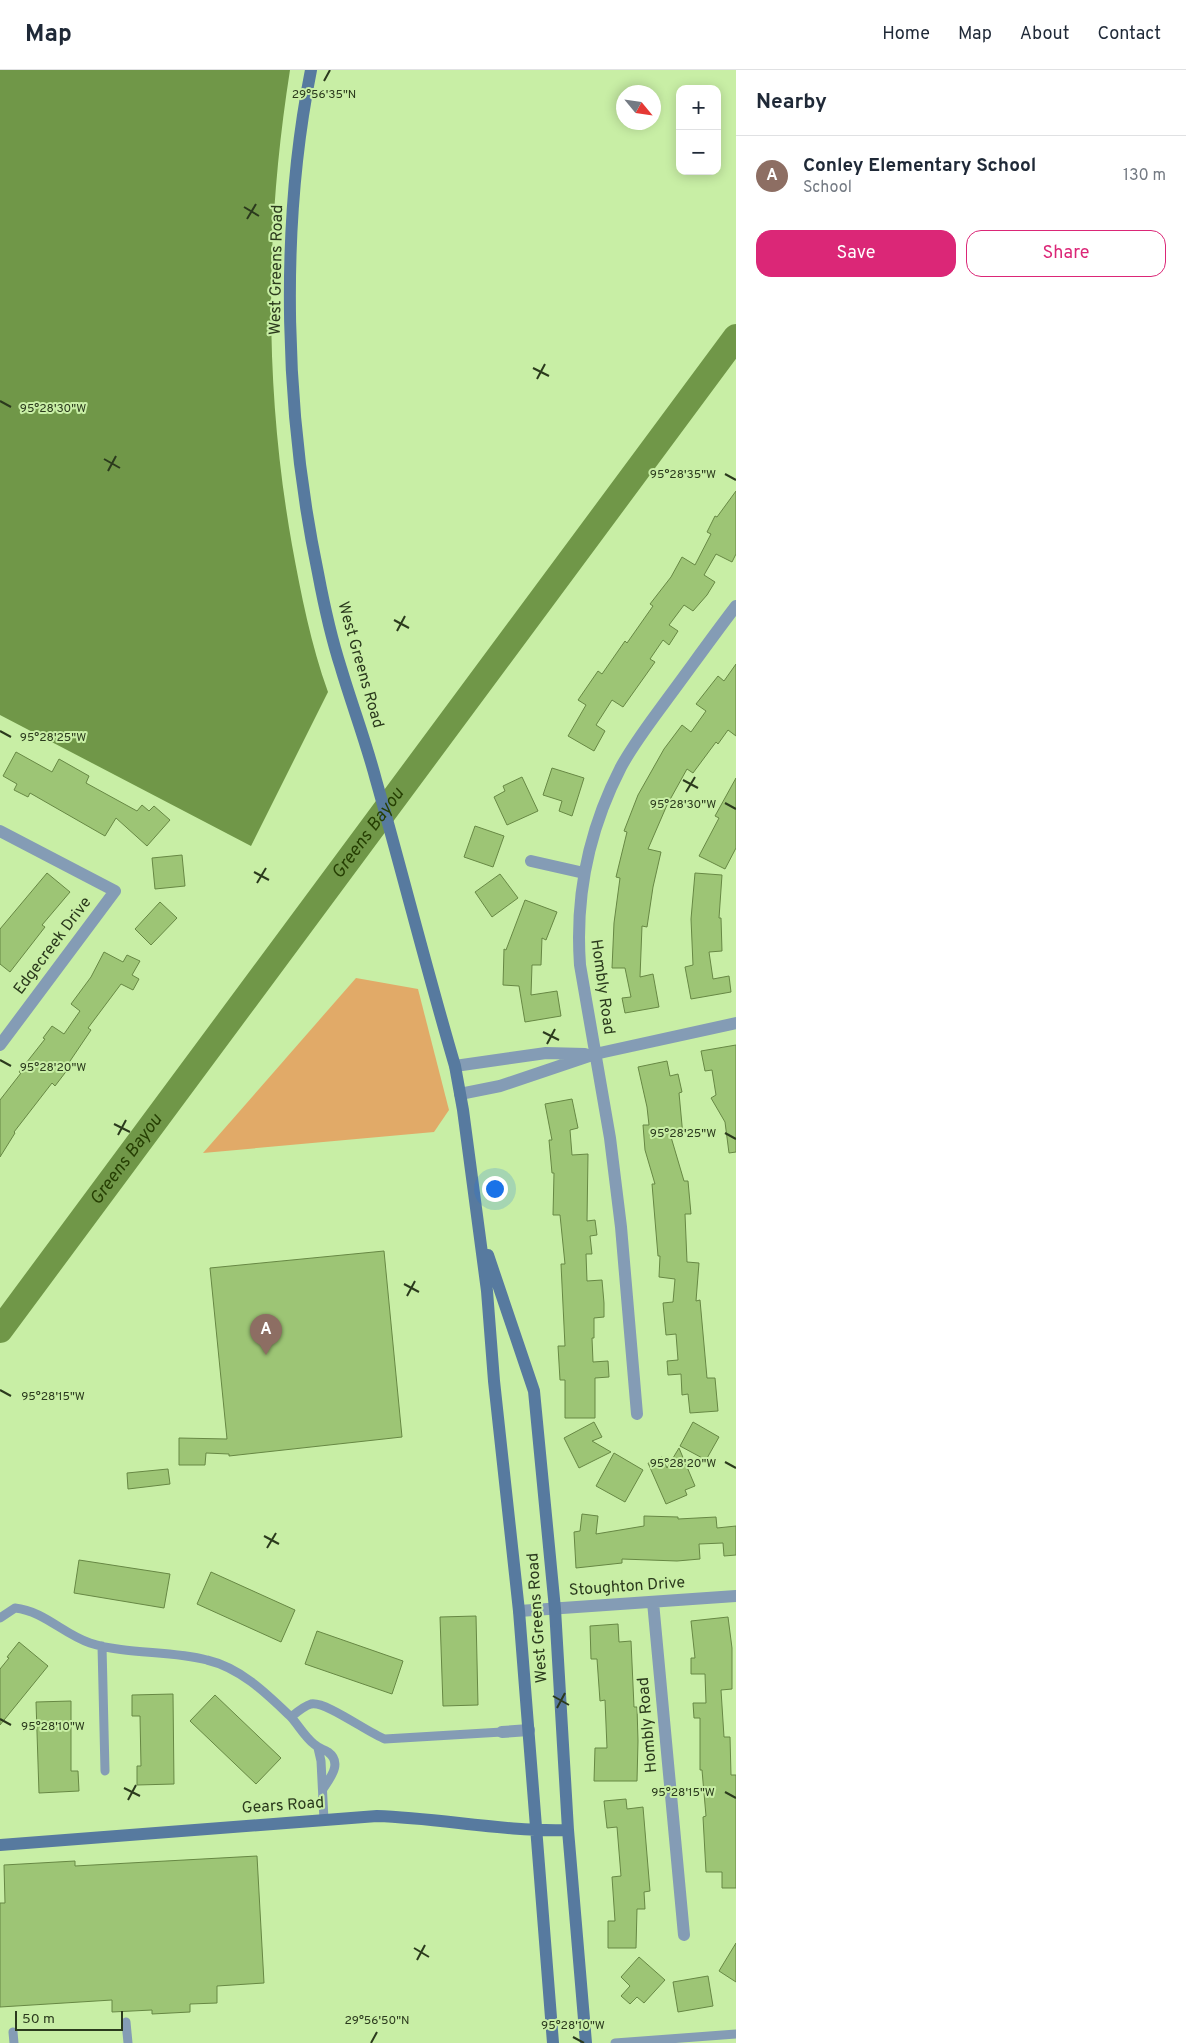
<!DOCTYPE html>
<html lang="en">
<head>
<meta charset="utf-8">
<style>
  body { margin:0; font-family:Overpass,sans-serif; background:#f2f2f3; color:#1f2937 }
  .controls { position:absolute; right:15px; top:15px; display:grid; overflow:hidden; border-radius:10px; box-shadow:0 2px 12px #0003 }
  .controls button { width:45px; height:45px; display:grid; place-items:center; padding:0; border:0; border-bottom:1px solid #e0e1e3; background:#fff; color:#1f2937; font:25px sans-serif }
  .compass { position:absolute; left:616px; top:15px; width:45px; height:45px; border-radius:50%; background:#fff; box-shadow:0 2px 12px #0003; rotate:119deg }
  .scale { position:absolute; left:15px; bottom:12px; width:108px; box-sizing:border-box; padding-left:5px; border:2px solid #2b3a1d; border-top:0; font-size:14px; line-height:18px; white-space:nowrap; color:#2b3a1d; -webkit-text-stroke:4px #c8eea5; paint-order:stroke }
  .you { position:absolute; left:494px; top:1118px; width:18px; height:18px; margin:-12px; border:4px solid #fff; border-radius:50%; background:#1a73e8; box-shadow:0 0 0 8px #1a73e833 }
  .badge { display:grid; place-items:center; width:32px; height:32px; border-radius:50%; background:#db2777; color:#fff; font-size:16px; font-weight:700 }
  .pin { position:absolute; translate:-50% -41px; filter:drop-shadow(0 1px 2px #0008) }
  .pin::after { content:''; position:absolute; top:26px; width:18px; height:15px; background:inherit; clip-path:polygon(0 0,100% 0,50% 100%) }
  .list { margin:0; padding:0; list-style:none }
  h2 { display:flex; justify-content:space-between; align-items:center; height:65px; margin:0; padding:0 20px; font-size:21px }
  h2 small { font-size:16px; font-weight:400; color:#747a83 }
  .list li { display:grid; grid-template-columns:32px 1fr auto; gap:15px; align-items:center; box-sizing:border-box; height:80px; padding:0 20px; border-top:1px solid #e0e1e3 }
  .list b { display:block; font-size:19px; white-space:nowrap }
  .list p { margin:0; font-size:16px; white-space:nowrap; color:#747a83 }
  .list em { font-size:16px; font-style:normal; color:#747a83 }
  .actions { display:flex; gap:10px; padding:15px 20px }
  .actions a { flex:1; padding:11px 0; border:1px solid #db2777; border-radius:15px; text-align:center; font-size:18px; color:#db2777 }
  .actions .main { background:#db2777; color:#fff }
  .map { position:relative; flex:none; width:736px; height:1973px; overflow:hidden }
  header { display:flex; align-items:center; gap:30px; box-sizing:border-box; height:70px; padding:0 25px; background:#fff; border-bottom:1px solid #e0e1e3 }
  header strong { font-size:24px }
  nav { display:flex; gap:28px; margin-inline-start:auto; font-size:18px }
  main { display:flex }
  aside { flex:1; background:#fff }
  .map>svg:first-child { display:block }
  .green { fill:#e1aa68 }
  .water { fill:#709748 }
  .lines { fill:none; stroke-linecap:round; stroke-linejoin:round }
  .river { stroke:#709748; stroke-width:26 }
  .building { fill:#9dc575; stroke:#678844 }
  .service { stroke:#849cb5; stroke-width:9 }
  .minor { stroke:#849cb5; stroke-width:12 }
  .secondary { stroke:#577a9f; stroke-width:12 }
  .ticks { fill:none; stroke:#2b3a1d; stroke-width:2 }
  .labels { text-anchor:middle; dominant-baseline:central; stroke-width:4; stroke-linejoin:round; paint-order:stroke }
  .street-label { font-size:16px; fill:#2b3a1d; stroke:#c8eea5 }
  .water-label { font-size:18px; font-style:italic; fill:#263f03; stroke:#c8eea5 }
  .ticks-label { font-size:12px; text-anchor:middle; fill:#2b3a1d; stroke:#c8eea5; stroke-width:4; stroke-linejoin:round; paint-order:stroke }
</style>
</head>
<body>
<header>
<strong>Map</strong>
<nav><a>Home</a><a>Map</a><a>About</a><a>Contact</a></nav>
</header>
<main>
<div class="map">
<svg width="736" height="1973" viewBox="0 0 736 1973">
  <rect width="100%" height="100%" fill="#c8eea5"/>
  <path class="green" d="M356 908 418 919 449 1040 434 1062 203 1083Z"/>
  <path class="water" d="M0 0H290C265 158 264 317 292 475 301 524 311 575 328 622L251 776 0 645Z"/>
  <g class="lines">
    <path class="river" id="s1" d="M0 1260 736 267"/>
  </g>
  <path class="building" d="M736 421V484L732 492 716 484 704 505 715 512 707 525 693 541 684 535 669 555 678 561 669 575 663 570 650 589 655 592 623 637 612 630 596 655 605 661 594 681 568 666 586 635 578 630 598 601 602 604 625 571 627 573 653 536 650 534 671 507 682 487 695 495 711 464 707 462 715 446 717 447Z
    M736 594V666L728 660 718 674 716 672 693 703 687 699 667 735 648 779 661 782 653 817 647 857 642 856 640 907 653 904 659 937 625 943 622 928 631 927 625 898H612L614 853 620 808 616 807 627 762 624 761 638 725 664 679 682 655 691 662 706 641 696 634 718 606 724 611Z
    M16 682 52 702 59 689 89 706 86 713 137 741 142 735 149 741 154 736 170 750 147 776 116 748 105 766 30 723 28 727 14 720 17 714 3 706Z
    M552 698 584 708 572 746 559 741 562 731 543 725Z
    M522 707 538 741 507 755 494 727 505 721 503 716Z
    M736 708V778L725 799 699 786 719 748 715 746Z
    M475 756 504 766 493 797 464 787Z
    M182 785 185 816 155 819 152 788Z
    M47 803 70 822 42 855 45 857 10 902 0 894V859Z
    M695 803 722 805 719 848H721L722 881 709 882 713 909 729 906 731 922 691 929 685 897 693 895 691 849Z
    M500 804 518 828 492 847 475 822Z
    M525 830 557 842 546 870 542 868 541 895H532L531 925 557 921 561 946 525 952 519 916 503 915 504 879 506 880Z
    M160 832 177 848 151 875 135 859Z
    M104 882 123 892 127 885 140 891 132 905 139 909 133 920 121 914 88 958 91 960 66 997 68 999 55 1016 52 1013 14 1062 15 1063 0 1087V1030L21 1003 19 1002 45 969 43 968 52 956 64 964 80 941 71 934 91 907Z
    M736 975V1082L729 1083 725 1052 711 1028 716 1025 712 1000 705 1001 701 981Z
    M667 991 670 1006 678 1004 682 1022 679 1023 683 1066 671 1067 684 1111H688L691 1144H685L687 1192 699 1193 696 1231 700 1230 707 1308H715L718 1341 690 1343 688 1324 682 1325 681 1304 668 1305 667 1291 678 1290 676 1264 666 1265 663 1233 673 1232 675 1209 659 1207 660 1186H658L652 1114H655L645 1080 643 1055H649L647 1037 638 997Z
    M572 1029 578 1058 570 1060 572 1085 588 1084 587 1151 595 1150 597 1165 590 1166 592 1184H586L587 1211 602 1210 604 1233V1247L594 1248V1268H592L593 1292 608 1291 609 1307 595 1308V1348H565V1310H560L558 1276H565L561 1194H565L560 1145H553L554 1103H552L549 1070H552L545 1034Z
    M384 1181 402 1367 229 1386V1384L206 1383 205 1395H179V1368L227 1369 210 1198Z
    M594 1352 602 1367 592 1371 611 1382 579 1398 564 1368Z
    M693 1352 719 1367 706 1390 680 1376Z
    M679 1378 695 1416 685 1420 687 1425 666 1434 648 1393 662 1387 667 1398Z
    M614 1383 643 1400 625 1432 596 1416Z
    M168 1399 170 1414 128 1419 127 1403Z
    M582 1444 598 1446 596 1464 644 1456V1446L678 1447V1449L716 1447 717 1458 736 1456V1485L724 1486 723 1473 699 1474 700 1489 677 1491 622 1489V1493L576 1498 574 1462 580 1461Z
    M79 1490 170 1504 164 1538 74 1523Z
    M211 1502 295 1540 281 1572 197 1534Z
    M476 1546 478 1635 443 1636 440 1547Z
    M728 1547 732 1578V1619L721 1620 724 1667H730L731 1705H736V1818H722V1802H706L703 1747 706 1746 702 1700H700V1648H694L693 1633H706L705 1604H691V1588H695L691 1551Z
    M618 1554 619 1572 631 1571 634 1637H637L638 1671 637 1711H594L595 1678H607L605 1630 600 1631 597 1589H591L590 1556Z
    M317 1561 403 1591 392 1624 305 1594Z
    M19 1572 48 1596 0 1655V1599L9 1588 7 1587Z
    M173 1624 174 1714 137 1715V1696H141L140 1646H132V1625Z
    M215 1625 281 1688 256 1714 190 1651Z
    M71 1631V1701H78L79 1721 39 1723 36 1632Z
    M626 1729 627 1739 643 1737 650 1821 644 1822 645 1839H637L636 1878H608V1851H615L612 1807 621 1806 617 1757 607 1758 604 1731Z
    M257 1786 264 1913 217 1916V1933L190 1934V1942L152 1944V1940L112 1942V1930L0 1937V1833H5L4 1795 75 1791V1796Z
    M736 1873V1912L719 1901Z
    M639 1887 665 1910 644 1933 637 1927 630 1934 621 1926 630 1916 621 1907Z
    M708 1906 713 1936 678 1942 673 1912Z"/>
  <g class="lines">
    <path class="service" d="M0 1548 15 1538C44 1541 63 1564 90 1573 128 1585 169 1580 207 1590 241 1598 267 1624 291 1647
      M102 1576 105 1701
      M318 1678 321 1691 324 1750
      M323 1719C330 1708 343 1693 328 1682 323 1679 318 1678 314 1674 305 1667 299 1656 291 1647 297 1642 304 1636 311 1634 326 1631 368 1663 385 1669L502 1662
      M126 1952 128 1973
      M13 1962 14 1973
      M615 1973 736 1964"/>
    <path class="minor" d="M0 761 115 821 0 975
      M531 791 584 803
      M455 996 546 983 585 984
      M460 1024 500 1016 595 984 736 953
      M637 1344 621 1157 610 1068 580 895C575 825 589 759 621 697 634 673 652 650 668 628 691 597 713 566 736 536
      M653 1532 684 1865
      M519 1541 736 1526
      M502 1662 529 1660"/>
    <path class="secondary" d="M311 0C279 160 285 345 318 503 324 535 331 567 341 598 352 635 366 672 376 710 403 805 427 901 455 996L463 1040 487 1221 494 1311 519 1541 553 1973
      M488 1185 534 1321 555 1539 568 1760 586 1973
      M0 1775 377 1746C441 1748 504 1762 568 1760"/>
  </g>
  <path class="ticks" d="M324 11 330 0M244 137 259 146M247 149 256 134M533 298 549 306M537 309 545 294M0 331 11 337M104 389 120 398M108 401 116 386M725 404 736 410M394 550 409 558M397 561 405 546M0 661 11 667M683 710 698 718M686 722 695 707M725 733 736 739M254 802 269 810M257 813 266 798M543 962 559 970M547 974 555 959M0 990 11 996M114 1054 130 1062M725 1063 736 1069M118 1065 126 1050M404 1214 419 1222M407 1226 415 1211M0 1320 11 1326M725 1392 736 1398M264 1466 279 1474M267 1478 276 1463M553 1626 569 1635M557 1638 565 1623M0 1649 11 1655M124 1718 140 1726M725 1722 736 1728M128 1730 136 1715M414 1878 429 1887M417 1890 425 1875M573 1967 584 1973M371 1973 377 1962"/>
  <g class="labels">
    <g class="street-label">
      <text transform="translate(277 200) rotate(-89)">West Greens Road</text>
      <text transform="translate(360 595) rotate(74)">West Greens Road</text>
      <text transform="translate(53 876) rotate(-53)">Edgecreek Drive</text>
      <text transform="translate(602 917) rotate(82)">Hombly Road</text>
      <text transform="translate(627 1517) rotate(-4)">Stoughton Drive</text>
      <text transform="translate(538 1548) rotate(-94)">West Greens Road</text>
      <text transform="translate(648 1655) rotate(-95)">Hombly Road</text>
      <text transform="translate(283 1736) rotate(-4)">Gears Road</text>
    </g>
    <g class="water-label">
      <text stroke="none"><textPath href="#s1" startOffset="618">Greens Bayou</textPath></text>
      <text stroke="none"><textPath href="#s1" startOffset="212">Greens Bayou</textPath></text>
    </g>
  </g>
  <g class="ticks-label">
    <text x="324" y="28">29°56'35"N</text>
    <text x="53" y="342">95°28'30"W</text>
    <text x="683" y="408">95°28'35"W</text>
    <text x="53" y="671">95°28'25"W</text>
    <text x="683" y="738">95°28'30"W</text>
    <text x="53" y="1001">95°28'20"W</text>
    <text x="683" y="1067">95°28'25"W</text>
    <text x="53" y="1330">95°28'15"W</text>
    <text x="683" y="1397">95°28'20"W</text>
    <text x="53" y="1660">95°28'10"W</text>
    <text x="683" y="1726">95°28'15"W</text>
    <text x="377" y="1954">29°56'50"N</text>
    <text x="573" y="1959">95°28'10"W</text>
  </g>
</svg>
<div class="controls">
<button>+</button>
<button>−</button>
</div>
<svg class="compass" viewBox="-18 -18 36 36"><path d="M0-13l5 13h-10z" fill="#e53935"/><path d="M0 13l5-13h-10z" fill="#747a83"/></svg>
<div class="scale">50 m</div>
<div class="you"></div>
<div class="pin badge" style="left:266px;top:1285px;background:#8d6e63">A</div>
</div>
<aside>
<h2>Nearby<small></small></h2>
<ul class="list">
<li><span class="badge" style="background:#8d6e63">A</span><div><b>Conley Elementary School</b><p>School</p></div><em>130 m</em></li>
</ul>
<div class="actions"><a class="main">Save</a><a>Share</a></div>
</aside>
</main>
</body>
</html>
